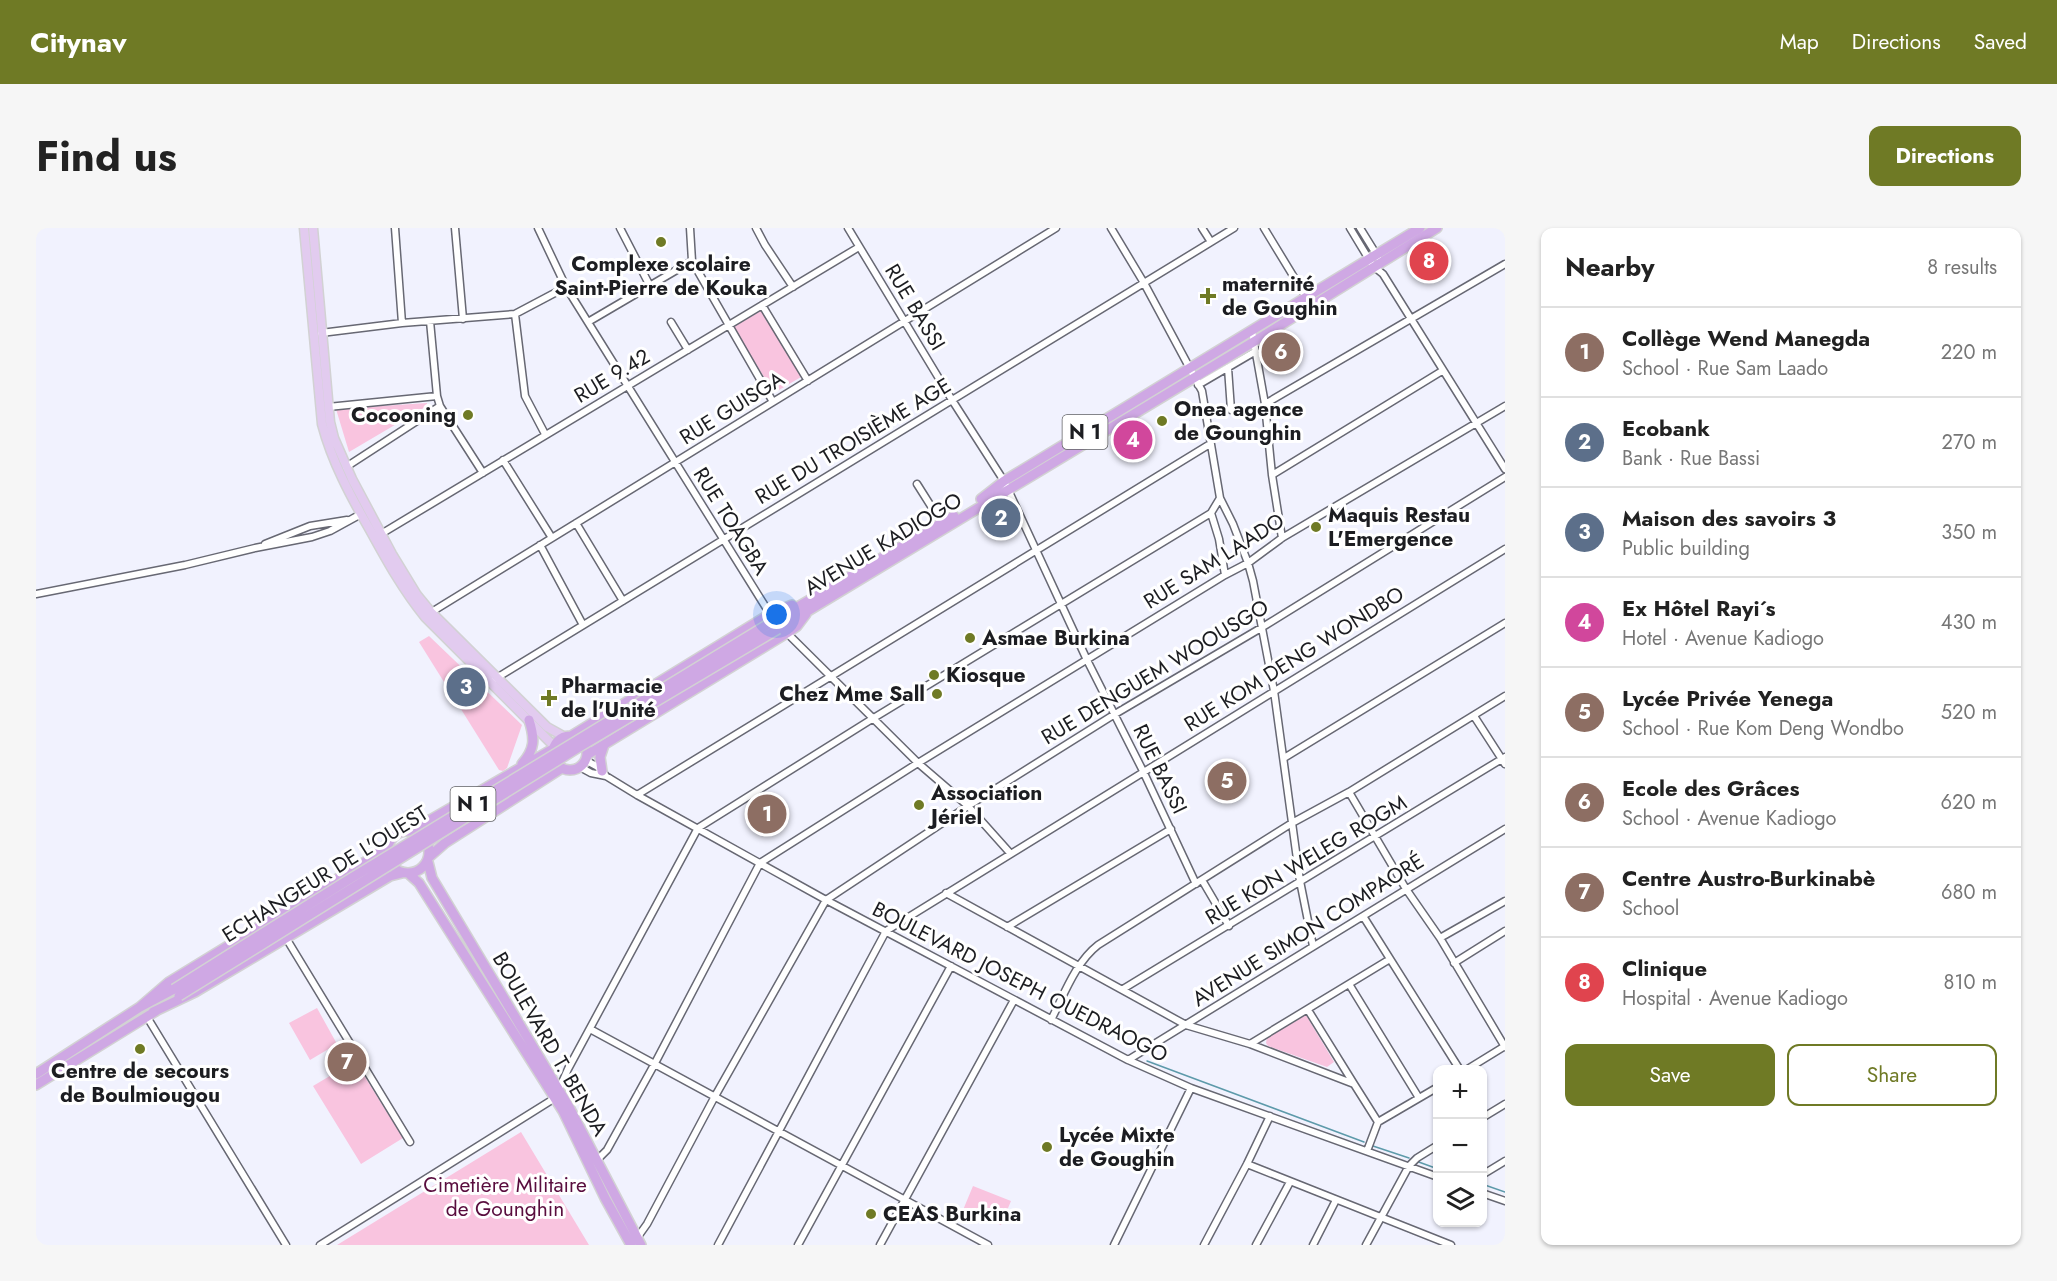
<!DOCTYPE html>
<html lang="en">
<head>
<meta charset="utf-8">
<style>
  body { margin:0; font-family:Jost,sans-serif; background:#f6f6f6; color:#222 }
  .controls { position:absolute; right:18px; bottom:18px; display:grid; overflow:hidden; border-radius:12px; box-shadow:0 2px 4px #0004 }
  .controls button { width:54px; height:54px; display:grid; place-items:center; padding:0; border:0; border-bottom:2px solid #e0e0e0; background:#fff; color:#222; font:30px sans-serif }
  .you { position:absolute; left:741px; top:387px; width:21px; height:21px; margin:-15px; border:4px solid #fff; border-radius:50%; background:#1a73e8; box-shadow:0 0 0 9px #1a73e833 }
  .badge { display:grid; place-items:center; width:39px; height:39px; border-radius:50%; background:#6f7a25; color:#fff; font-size:20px; font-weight:700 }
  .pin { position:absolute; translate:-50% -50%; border:3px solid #fff; box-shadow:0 2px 6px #0006 }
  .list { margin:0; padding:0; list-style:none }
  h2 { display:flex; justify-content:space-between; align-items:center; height:78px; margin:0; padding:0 24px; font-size:26px }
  h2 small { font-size:20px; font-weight:400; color:#767676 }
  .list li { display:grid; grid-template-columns:39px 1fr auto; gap:18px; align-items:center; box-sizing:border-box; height:90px; padding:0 24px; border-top:2px solid #e0e0e0 }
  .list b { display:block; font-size:22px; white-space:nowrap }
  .list p { margin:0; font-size:20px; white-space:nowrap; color:#767676 }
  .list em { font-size:20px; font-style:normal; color:#767676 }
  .actions { display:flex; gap:12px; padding:18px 24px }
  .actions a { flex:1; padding:14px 0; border:2px solid #6f7a25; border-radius:12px; text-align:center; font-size:21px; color:#6f7a25 }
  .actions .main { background:#6f7a25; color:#fff }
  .icon { flex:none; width:33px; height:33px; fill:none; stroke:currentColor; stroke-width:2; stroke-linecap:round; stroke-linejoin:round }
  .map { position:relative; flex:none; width:1469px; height:1017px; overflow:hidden; border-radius:12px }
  header { display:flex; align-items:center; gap:36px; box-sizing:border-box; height:84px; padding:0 30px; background:#6f7a25; color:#fff }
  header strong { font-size:28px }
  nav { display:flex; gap:33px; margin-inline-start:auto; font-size:21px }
  .intro { display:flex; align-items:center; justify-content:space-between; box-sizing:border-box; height:144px; padding:0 36px }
  h1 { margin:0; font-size:42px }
  .button { padding:15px 27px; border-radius:12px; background:#6f7a25; color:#fff; font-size:21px; font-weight:700 }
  main { display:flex; gap:36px; padding:0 36px }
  aside { flex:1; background:#fff; border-radius:12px; box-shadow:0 2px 4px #0004 }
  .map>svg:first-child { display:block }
  .green { fill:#f9c4df }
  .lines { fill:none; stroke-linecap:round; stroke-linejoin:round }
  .stream { stroke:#5d9aaa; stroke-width:1.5 }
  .minor-casing { stroke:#676873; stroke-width:9 }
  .major-casing { stroke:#d2d2d3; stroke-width:11 }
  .highway-casing { stroke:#d2d2d3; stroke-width:12 }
  .minor { stroke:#fff; stroke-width:6 }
  .major { stroke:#e2cbef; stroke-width:8 }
  .highway { stroke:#cfa8e4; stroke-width:9 }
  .highway-bridge-casing { stroke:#d2d2d3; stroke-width:12; stroke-linecap:butt }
  .highway-bridge { stroke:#cfa8e4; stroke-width:9 }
  .poi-dot { fill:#6f7a25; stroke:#fff; stroke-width:2 }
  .labels { text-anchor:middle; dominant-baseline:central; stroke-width:6; stroke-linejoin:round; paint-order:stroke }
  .shield { fill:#fff; stroke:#606164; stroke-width:1.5 }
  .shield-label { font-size:20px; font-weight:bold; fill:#1c1d21 }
  .poi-label { font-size:21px; font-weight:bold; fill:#1c1d21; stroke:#fff; text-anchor:start }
  .street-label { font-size:21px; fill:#1c1d21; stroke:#fff }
  .park-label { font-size:21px; fill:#590d3e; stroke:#fff }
</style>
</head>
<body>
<header>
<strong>Citynav</strong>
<nav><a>Map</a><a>Directions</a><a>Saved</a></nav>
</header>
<div class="intro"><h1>Find us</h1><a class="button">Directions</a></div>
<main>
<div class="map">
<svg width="1469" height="1017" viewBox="0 0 1469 1017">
  <rect width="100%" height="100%" fill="#f1f2fe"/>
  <path class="green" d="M725 83 765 149 738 165 697 99Z
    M391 175V178L313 224 300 181Z
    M393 408 486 497 471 540 467 543 463 542 383 414Z
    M281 780 301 816 274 832 253 795Z
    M1270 787 1298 834 1291 839 1232 818 1230 815 1231 810Z
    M319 833 367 910 325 936 277 858Z
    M485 904 553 1017H301Z
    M937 958 975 973 965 997 927 982Z"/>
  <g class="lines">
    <path class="stream" d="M1111 833 1328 914
      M1337 918 1373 930
      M1380 933 1402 941
      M1446 956 1469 964"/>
    <g class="minor-casing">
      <path id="minor" d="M359 0 366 95
        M419 0 427 91
        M502 0 530 59 734 386
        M584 0 614 58
        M654 0 656 33 737 174
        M720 0 729 17 757 59
        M812 0 916 172 968 253 1051 432 1107 543 1160 656
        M1075 0 1108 55 1166 163 1184 270 1197 296 1212 335 1217 353 1238 463 1264 653 1277 718
        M1166 0 1175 14
        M1228 0 1270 69
        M1314 0 1337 38 1347 46 1469 241
        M1324 0 1342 29
        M726 77 772 153
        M479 86 489 168 509 206
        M394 93 401 168 404 178 447 245
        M552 94 656 33
        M635 94 652 122
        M1216 103 1229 176 1236 247 1246 310
        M285 105 366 95 479 86 530 59
        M1192 140 1195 182
        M1162 157 1220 123
        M1229 176 1469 36
        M292 179 401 168
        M467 232 516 310
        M310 239 404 178
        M1236 247 1406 143
        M881 256 905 294
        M1184 270 1175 285 1183 311 1189 347
        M540 295 587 373
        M345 306 823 19
        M229 316 274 298 311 292
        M504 317 547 397
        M0 366 149 337 219 320 276 309 294 303 325 286
        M394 385 1020 0
        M751 405 882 535 932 578 974 625
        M459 451 1198 0
        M1438 488 1469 536
        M1248 530 1469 395
        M549 532 562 539 570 548 601 567 790 672 1092 832 1155 860 1402 949
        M544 539 555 545 570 548
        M1313 564 1370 661 1404 710 1469 819
        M601 567 1174 216
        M1166 652 1193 698
        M910 665 1150 797 1214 816 1318 856 1342 894
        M1327 688 1424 842
        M971 699 1135 601
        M250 710 374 914
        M1404 710 1469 673
        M1418 735 1469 703
        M1313 756 1383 870
        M1087 761 1469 529
        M1272 782 1318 856
        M111 789 250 1017
        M1015 792C1028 767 1039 735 1062 717L1256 595 1313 564 1469 468
        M554 801 952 1017
        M1214 816 1354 731
        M1092 832 1469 601
        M1430 842 1469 818
        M1446 890 1469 876
        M1331 923 1342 894 1402 859
        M561 932 571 922 618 837 724 635 882 535 1189 347 1212 335 1246 310 1469 178
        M1211 936 1415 1017
        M1446 947 1469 933
        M1446 965 1469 973
        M601 1010 611 996 678 870 790 672 932 578 1079 486 1225 400 1469 249
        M284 1017 519 870 532 841 662 600 836 491 1175 285
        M682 1017 850 703 1469 321
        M762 1017 915 738
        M844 1017 978 772
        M1078 1017 1155 860
        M1168 1017 1211 936 1234 888
        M1220 1017 1254 954
        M1277 1017 1300 972
        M1330 1017 1373 938 1381 930 1402 917"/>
    </g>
    <g class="major-casing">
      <path id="major" d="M268 0 286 196C296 234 315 269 334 302 351 333 367 362 389 389L518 518
        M277 0 294 194 298 210 316 251 356 326 381 367 395 384 511 499 529 509"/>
    </g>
    <g class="highway-casing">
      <path id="highway" d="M945 271 968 253 1384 0
        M736 394 918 288
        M742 401 1219 113 1401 0
        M535 508 734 386 756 377
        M517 525a17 17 0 1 1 34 0a17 17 0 1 1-34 0Z
        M551 527 751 405 761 398 770 386
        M486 536C499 521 499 511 493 492
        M566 543 564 529 568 517
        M351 624a21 21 0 1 1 42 0a21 21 0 1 1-42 0Z
        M370 603 396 591 517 521
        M393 629 409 615 526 540
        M392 634 396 650 533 879 605 1017
        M373 646 383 655 527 883 569 970 595 1017
        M104 779 133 754 337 629 353 614
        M117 784 159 764 354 648 366 645
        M0 846 104 779 138 761
        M0 857 120 783"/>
    </g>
    <use href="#minor" class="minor"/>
    <use href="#major" class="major"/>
    <use href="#highway" class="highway"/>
    <g class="highway-bridge-casing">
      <path id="highway-bridge" d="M138 761 312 652 736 394
        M143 768 540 521 742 401"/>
    </g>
    <use href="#highway-bridge" class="highway-bridge"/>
  </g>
  <g class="poi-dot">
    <circle cx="625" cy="14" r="6"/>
    <path d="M1169 59h6v6h6v6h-6v6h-6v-6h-6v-6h6z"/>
    <circle cx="432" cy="187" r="6"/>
    <circle cx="1126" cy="193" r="6"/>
    <circle cx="1280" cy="299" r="6"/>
    <circle cx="934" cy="410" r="6"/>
    <circle cx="898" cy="447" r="6"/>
    <circle cx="901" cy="466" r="6"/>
    <path d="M510 461h6v6h6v6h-6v6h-6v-6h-6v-6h6z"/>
    <circle cx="883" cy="577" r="6"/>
    <circle cx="104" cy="821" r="6"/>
    <circle cx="1011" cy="919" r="6"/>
    <circle cx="835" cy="986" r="6"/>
  </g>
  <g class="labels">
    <g class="shield">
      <rect x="1026.5" y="187" width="45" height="34" rx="4.5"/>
      <rect x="414.5" y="559" width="45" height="34" rx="4.5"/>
    </g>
    <g class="shield-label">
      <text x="1049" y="204">N 1</text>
      <text x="437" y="576">N 1</text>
    </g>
    <g class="poi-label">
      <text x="625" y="36" text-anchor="middle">Complexe scolaire<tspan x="625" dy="24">Saint-Pierre de Kouka</tspan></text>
      <text x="1186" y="56">maternité<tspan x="1186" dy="24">de Goughin</tspan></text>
      <text x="1138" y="181">Onea agence<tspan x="1138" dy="24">de Gounghin</tspan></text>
      <text x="420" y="187" text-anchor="end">Cocooning</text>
      <text x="1292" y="287">Maquis Restau<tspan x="1292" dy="24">L'Emergence</tspan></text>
      <text x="946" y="410">Asmae Burkina</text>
      <text x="910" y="447">Kiosque</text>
      <text x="525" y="458">Pharmacie<tspan x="525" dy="24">de l'Unité</tspan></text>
      <text x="889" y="466" text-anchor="end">Chez Mme Sall</text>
      <text x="895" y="565">Association<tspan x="895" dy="24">Jériel</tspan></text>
      <text x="104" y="843" text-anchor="middle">Centre de secours<tspan x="104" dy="24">de Boulmiougou</tspan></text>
      <text x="1023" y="907">Lycée Mixte<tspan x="1023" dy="24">de Goughin</tspan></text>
      <text x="847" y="986">CEAS Burkina</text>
    </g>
    <g class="street-label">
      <text transform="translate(879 79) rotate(59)">RUE BASSI</text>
      <text transform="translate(576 148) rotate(-31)">RUE 9.42</text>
      <text transform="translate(696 180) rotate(-32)">RUE GUISGA</text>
      <text transform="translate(817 213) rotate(-31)">RUE DU TROISIÈME AGE</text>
      <text transform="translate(695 293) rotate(58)">RUE TOAGBA</text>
      <text transform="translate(847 316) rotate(-31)">AVENUE KADIOGO</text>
      <text transform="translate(1178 333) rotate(-32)">RUE SAM LAADO</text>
      <text transform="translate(1258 431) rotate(-32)">RUE KOM DENG WONDBO</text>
      <text transform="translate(1119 444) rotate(-31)">RUE DENGUEM WOOUSGO</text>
      <text transform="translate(1124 541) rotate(64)">RUE BASSI</text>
      <text transform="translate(1270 632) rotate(-31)">RUE KON WELEG ROGM</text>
      <text transform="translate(289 646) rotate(-32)">ECHANGEUR DE L'OUEST</text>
      <text transform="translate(1272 702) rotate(-32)">AVENUE SIMON COMPAORÉ</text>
      <text transform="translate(984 754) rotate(27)">BOULEVARD JOSEPH OUEDRAOGO</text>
      <text transform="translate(514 816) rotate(60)">BOULEVARD T. BENDA</text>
    </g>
    <g class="park-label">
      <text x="469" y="957">Cimetière Militaire<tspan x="469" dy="24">de Gounghin</tspan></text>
    </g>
  </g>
</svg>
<div class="controls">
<button>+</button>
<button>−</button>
<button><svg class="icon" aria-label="layers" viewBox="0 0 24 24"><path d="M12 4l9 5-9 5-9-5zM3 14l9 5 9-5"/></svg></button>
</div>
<div class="you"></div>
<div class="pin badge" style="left:731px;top:586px;background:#8d6e63">1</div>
<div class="pin badge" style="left:965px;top:290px;background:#5c6f8a">2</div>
<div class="pin badge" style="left:430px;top:459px;background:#5c6f8a">3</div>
<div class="pin badge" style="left:1097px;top:212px;background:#d1479c">4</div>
<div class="pin badge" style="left:1191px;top:553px;background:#8d6e63">5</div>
<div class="pin badge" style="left:1245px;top:124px;background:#8d6e63">6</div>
<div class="pin badge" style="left:311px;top:834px;background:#8d6e63">7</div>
<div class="pin badge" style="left:1393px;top:33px;background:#e0444e">8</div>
</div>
<aside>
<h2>Nearby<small>8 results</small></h2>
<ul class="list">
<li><span class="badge" style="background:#8d6e63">1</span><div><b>Collège Wend Manegda</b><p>School · Rue Sam Laado</p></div><em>220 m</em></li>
<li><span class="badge" style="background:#5c6f8a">2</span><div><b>Ecobank</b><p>Bank · Rue Bassi</p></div><em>270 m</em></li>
<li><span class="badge" style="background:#5c6f8a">3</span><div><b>Maison des savoirs 3</b><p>Public building</p></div><em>350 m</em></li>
<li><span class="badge" style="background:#d1479c">4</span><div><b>Ex Hôtel Rayi´s</b><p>Hotel · Avenue Kadiogo</p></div><em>430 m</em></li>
<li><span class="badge" style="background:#8d6e63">5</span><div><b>Lycée Privée Yenega</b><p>School · Rue Kom Deng Wondbo</p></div><em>520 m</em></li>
<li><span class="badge" style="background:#8d6e63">6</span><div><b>Ecole des Grâces</b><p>School · Avenue Kadiogo</p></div><em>620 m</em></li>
<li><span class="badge" style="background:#8d6e63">7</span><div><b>Centre Austro-Burkinabè</b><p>School</p></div><em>680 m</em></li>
<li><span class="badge" style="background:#e0444e">8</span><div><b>Clinique</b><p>Hospital · Avenue Kadiogo</p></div><em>810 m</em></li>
</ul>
<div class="actions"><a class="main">Save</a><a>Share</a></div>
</aside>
</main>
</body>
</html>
